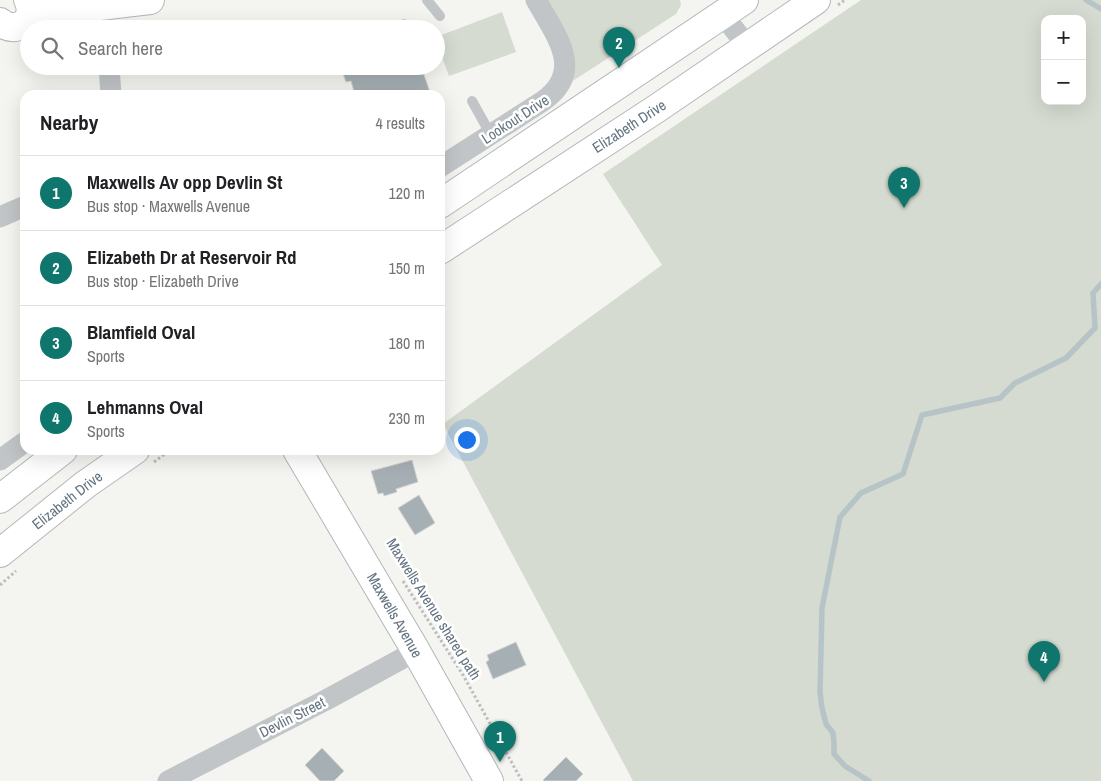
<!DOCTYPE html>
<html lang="en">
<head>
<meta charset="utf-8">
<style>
  body { margin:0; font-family:"Archivo Narrow",sans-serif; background:#f2f2f2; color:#202124 }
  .controls { position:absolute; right:15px; top:15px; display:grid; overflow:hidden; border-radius:10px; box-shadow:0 5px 20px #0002 }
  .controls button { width:45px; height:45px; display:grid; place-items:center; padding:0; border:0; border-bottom:1px solid #e0e0e0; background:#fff; color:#202124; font:25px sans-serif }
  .you { position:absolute; left:466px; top:439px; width:18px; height:18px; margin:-12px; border:4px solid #fff; border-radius:50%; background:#1a73e8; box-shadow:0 0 0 8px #1a73e833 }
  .badge { display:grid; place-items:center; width:32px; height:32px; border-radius:50%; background:#0f766e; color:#fff; font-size:16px; font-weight:700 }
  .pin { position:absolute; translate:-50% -41px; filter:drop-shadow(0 1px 2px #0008) }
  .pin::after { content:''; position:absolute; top:26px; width:18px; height:15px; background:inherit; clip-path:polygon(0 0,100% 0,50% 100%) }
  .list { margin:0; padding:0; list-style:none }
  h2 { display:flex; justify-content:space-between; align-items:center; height:65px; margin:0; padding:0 20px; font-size:21px }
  h2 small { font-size:16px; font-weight:400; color:#757577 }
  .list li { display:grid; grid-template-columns:32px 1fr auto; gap:15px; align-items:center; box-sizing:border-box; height:75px; padding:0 20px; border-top:1px solid #e0e0e0 }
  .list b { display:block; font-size:19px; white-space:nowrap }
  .list p { margin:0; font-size:16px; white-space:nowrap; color:#757577 }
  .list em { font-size:16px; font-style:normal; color:#757577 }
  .icon { flex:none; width:28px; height:28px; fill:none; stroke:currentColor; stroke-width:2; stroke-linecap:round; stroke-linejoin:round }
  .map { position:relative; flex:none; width:1101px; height:781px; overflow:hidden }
  .search { position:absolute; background:#fff; box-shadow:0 5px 20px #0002; left:20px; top:20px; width:425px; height:55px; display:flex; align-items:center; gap:12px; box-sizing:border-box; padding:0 18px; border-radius:28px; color:#757577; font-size:19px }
  .panel { position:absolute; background:#fff; box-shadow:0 5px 20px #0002; left:20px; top:90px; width:425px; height:365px; border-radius:15px }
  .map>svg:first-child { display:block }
  .green { fill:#d5dbd1; fill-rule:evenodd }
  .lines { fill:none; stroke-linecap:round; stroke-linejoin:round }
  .stream { stroke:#b7c4c7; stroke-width:5.5 }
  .building { fill:#a6afb4; stroke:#d5d5d3 }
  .secondary-casing { stroke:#b1b7bb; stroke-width:30 }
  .primary-casing { stroke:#b4b8bc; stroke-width:30 }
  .path { stroke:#bbbdbf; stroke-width:3; stroke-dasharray:2.5 2.5; stroke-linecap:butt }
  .lane { stroke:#c1c5c8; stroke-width:10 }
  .street { stroke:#c1c5c8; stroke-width:21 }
  .secondary { stroke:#fff; stroke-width:28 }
  .primary { stroke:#fff; stroke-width:28 }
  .labels { text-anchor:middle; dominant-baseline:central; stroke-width:5; stroke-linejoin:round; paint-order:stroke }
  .street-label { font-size:15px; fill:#637482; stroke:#fff }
</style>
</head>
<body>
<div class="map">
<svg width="1101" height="781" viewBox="0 0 1101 781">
  <rect width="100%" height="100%" fill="#f4f4f0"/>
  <path class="green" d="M546 0H680L681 5 676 14 571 82Z
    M861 0H1101V781H633L443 424 662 265 603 174ZM1045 19H1082V101H1045Z
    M502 12 516 52 449 76 436 41V37Z"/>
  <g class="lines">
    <path class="stream" d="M1086 0 1101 9
      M869 781 845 766 834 754V743L833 733 826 724 822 708 820 692 822 608 840 517 861 493 903 474 922 415 1000 398 1015 383 1066 358 1095 328 1093 293 1101 284"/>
  </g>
  <path class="building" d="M405 19 408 29H376Z
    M345 66H421L431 95H355L351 81 346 82 342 71 346 68Z
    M412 460 418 482 396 489 397 492 384 496 383 493 378 494 371 471Z
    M419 495 435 523 415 535 398 508Z
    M516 642 526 665 493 679 486 662 489 660 487 655Z
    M322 748 344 771 334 781H320L305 765Z
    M566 757 583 774 576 781H544L543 780Z"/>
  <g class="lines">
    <g class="secondary-casing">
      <path id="secondary" d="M31 10 99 6 150 0
        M0 22C17 36 38 19 28 0
        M297 450 416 651 489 781"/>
    </g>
    <g class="primary-casing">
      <path id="primary" d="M440 204 744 0
        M440 250 656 109 816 0
        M0 499 63 450
        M0 553 86 484 135 450"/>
    </g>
    <path class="path" d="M838 5 845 0
      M154 462 170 450
      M403 581 463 675 522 781
      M0 585 16 571"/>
    <path class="lane" d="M427 0 440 16
      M472 101 491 135"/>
    <path class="street" d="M99 6 102 29
      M723 15 748 47
      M109 66 111 95
      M440 167 543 101C586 71 555 34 536 0
      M0 217 25 206
      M0 460 25 442
      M168 781 326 700 416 651"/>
    <use href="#secondary" class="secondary"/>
    <use href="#primary" class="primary"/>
  </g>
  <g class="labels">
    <g class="street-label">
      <text transform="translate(515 119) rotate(-33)">Lookout Drive</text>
      <text transform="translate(629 126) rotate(-33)">Elizabeth Drive</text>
      <text transform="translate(67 500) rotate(-38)">Elizabeth Drive</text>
      <text transform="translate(434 609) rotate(58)">Maxwells Avenue shared path</text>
      <text transform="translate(395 615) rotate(60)">Maxwells Avenue</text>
      <text transform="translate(292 717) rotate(-27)">Devlin Street</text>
    </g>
  </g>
</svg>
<div class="controls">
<button>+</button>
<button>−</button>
</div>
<div class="you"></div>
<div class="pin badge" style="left:500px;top:762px">1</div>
<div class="pin badge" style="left:619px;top:68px">2</div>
<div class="pin badge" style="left:904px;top:208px">3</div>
<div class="pin badge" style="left:1044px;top:682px">4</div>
<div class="search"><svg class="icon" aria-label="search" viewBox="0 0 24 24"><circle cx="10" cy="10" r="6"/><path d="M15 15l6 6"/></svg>Search here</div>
<section class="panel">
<h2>Nearby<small>4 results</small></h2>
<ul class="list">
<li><span class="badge">1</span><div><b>Maxwells Av opp Devlin St</b><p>Bus stop · Maxwells Avenue</p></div><em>120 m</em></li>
<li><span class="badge">2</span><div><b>Elizabeth Dr at Reservoir Rd</b><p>Bus stop · Elizabeth Drive</p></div><em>150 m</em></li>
<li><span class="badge">3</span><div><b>Blamfield Oval</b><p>Sports</p></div><em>180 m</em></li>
<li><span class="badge">4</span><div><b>Lehmanns Oval</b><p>Sports</p></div><em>230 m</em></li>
</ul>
</section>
</div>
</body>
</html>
